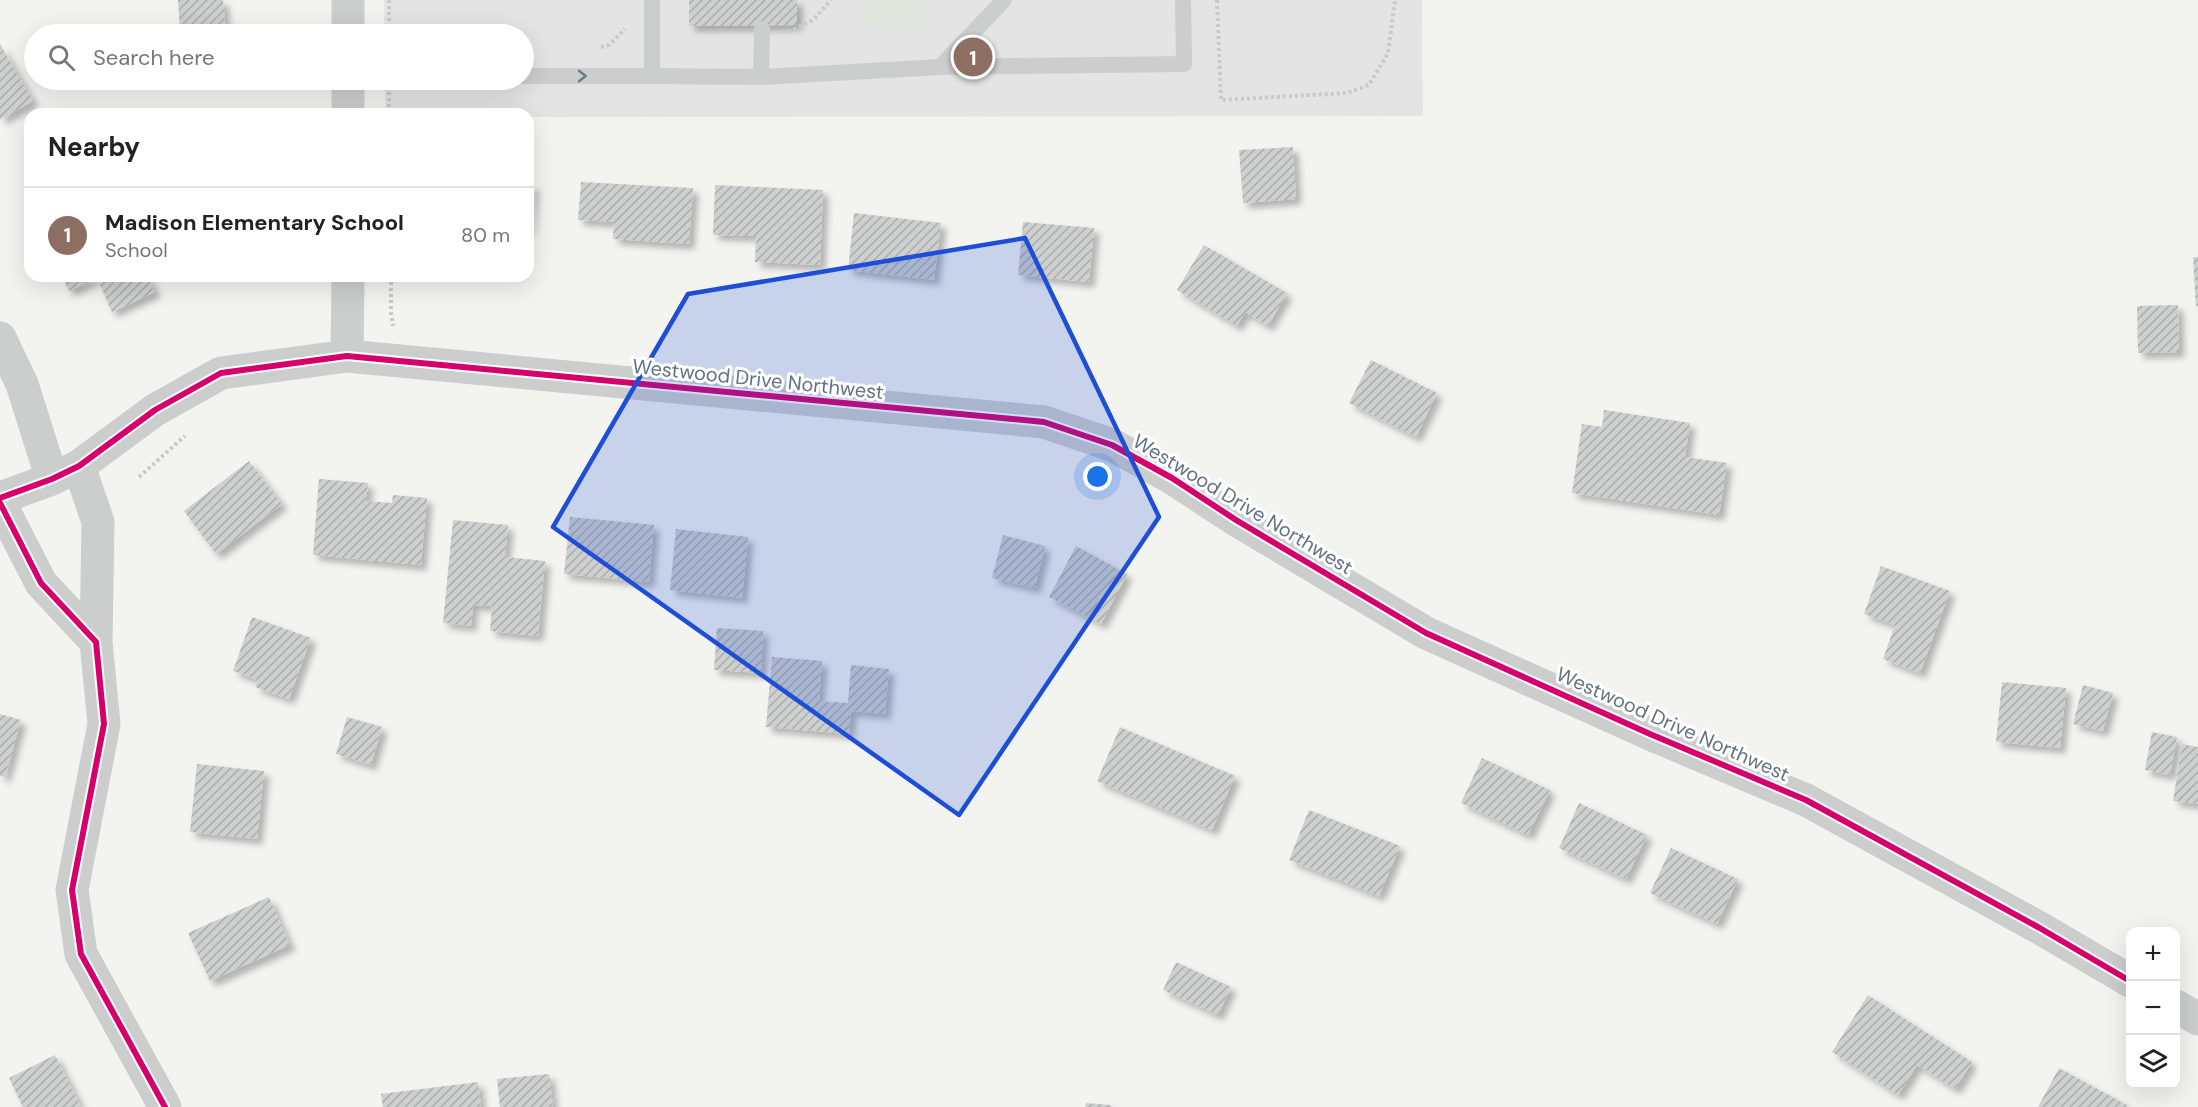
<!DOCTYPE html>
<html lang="en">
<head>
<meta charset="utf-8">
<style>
  body { margin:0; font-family:"DM Sans",sans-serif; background:#f6f6f6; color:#222 }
  .controls { position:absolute; right:18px; bottom:18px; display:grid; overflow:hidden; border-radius:12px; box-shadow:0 6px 24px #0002 }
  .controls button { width:54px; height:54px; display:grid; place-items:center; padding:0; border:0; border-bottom:2px solid #e0e0e0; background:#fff; color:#222; font:30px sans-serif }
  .you { position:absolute; left:1098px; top:477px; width:21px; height:21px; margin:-15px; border:4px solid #fff; border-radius:50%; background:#1a73e8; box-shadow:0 0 0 9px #1a73e833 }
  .badge { display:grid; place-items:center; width:39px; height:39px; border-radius:50%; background:#565a5e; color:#fff; font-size:20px; font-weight:700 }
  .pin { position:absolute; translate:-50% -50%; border:3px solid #fff; box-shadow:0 2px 6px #0006 }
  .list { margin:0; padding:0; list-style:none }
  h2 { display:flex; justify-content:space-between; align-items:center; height:78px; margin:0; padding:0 24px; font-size:26px }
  h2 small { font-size:20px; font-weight:400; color:#767676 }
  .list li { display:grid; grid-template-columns:39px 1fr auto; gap:18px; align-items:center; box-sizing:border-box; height:96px; padding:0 24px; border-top:2px solid #e0e0e0 }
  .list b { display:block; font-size:22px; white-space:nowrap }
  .list p { margin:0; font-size:20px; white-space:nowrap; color:#767676 }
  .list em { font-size:20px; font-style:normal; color:#767676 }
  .icon { flex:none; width:33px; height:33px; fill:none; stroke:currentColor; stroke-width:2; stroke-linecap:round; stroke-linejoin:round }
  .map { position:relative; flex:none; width:2198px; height:1107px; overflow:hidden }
  .search { position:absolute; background:#fff; box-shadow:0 6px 24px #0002; left:24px; top:24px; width:510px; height:66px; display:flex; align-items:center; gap:15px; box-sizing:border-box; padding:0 21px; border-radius:33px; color:#767676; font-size:22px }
  .panel { position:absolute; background:#fff; box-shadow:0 6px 24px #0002; left:24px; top:108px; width:510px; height:174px; border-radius:18px }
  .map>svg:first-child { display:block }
  .built { fill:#e3e4e3 }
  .green { fill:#e2e6de }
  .building { fill:url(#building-hatch); filter:url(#shadow) }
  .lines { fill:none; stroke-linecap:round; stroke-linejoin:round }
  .path { stroke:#c8c9ca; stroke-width:4; stroke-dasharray:3 3; stroke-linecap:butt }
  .service { stroke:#cccdcd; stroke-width:16 }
  .minor { stroke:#cccdcd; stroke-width:33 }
  .cycleway-casing { stroke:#fff; stroke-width:10 }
  .cycleway { stroke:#d6006c; stroke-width:6 }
  .oneway { stroke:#6d7b89 }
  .marked { fill:#1d4ed8; fill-opacity:0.2; stroke:#1d4ed8; stroke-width:4.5; stroke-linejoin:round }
  .labels { text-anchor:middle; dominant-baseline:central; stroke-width:6; stroke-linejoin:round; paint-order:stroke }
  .street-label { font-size:20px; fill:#627281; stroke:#fff }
</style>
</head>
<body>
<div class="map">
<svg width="2198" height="1107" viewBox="0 0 2198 1107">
  <defs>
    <pattern id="building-hatch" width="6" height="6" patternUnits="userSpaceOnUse" patternTransform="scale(1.5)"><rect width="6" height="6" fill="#cecfcf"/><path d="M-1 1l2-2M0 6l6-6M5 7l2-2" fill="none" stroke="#abacad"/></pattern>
    <filter id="shadow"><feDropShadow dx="5.5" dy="5.5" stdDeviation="3" flood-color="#0004"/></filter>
  </defs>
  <rect width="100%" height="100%" fill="#f3f3f0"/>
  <path class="built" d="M384 0H1422L1423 116 528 117V114H385V80H524V34H384Z"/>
  <path class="green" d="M859 0H929L926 19 918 30H880L858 22Z"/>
  <path class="building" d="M178 0H223L226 34H189V31H180Z
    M689 0H797V25L689 26Z
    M0 44 33 101 0 120Z
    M1293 147 1296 199 1243 203 1239 150Z
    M581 182 693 188 689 244 613 239 614 222 578 220Z
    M528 184 534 185 530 232 528 231Z
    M715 185 823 190 820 265 755 262 756 236 713 235Z
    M854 213 941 223 934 280 848 270Z
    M1023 222 1094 228 1089 282 1018 275Z
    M1204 245 1287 293 1268 326 1245 312 1237 326 1177 290Z
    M2193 257H2198V306H2196Z
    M62 276H148L155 292 112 312 97 278 69 291Z
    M2178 305 2179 352 2138 353 2137 306Z
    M1371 360 1437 393 1416 437 1349 403Z
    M1604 410 1690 423 1685 457 1727 463 1719 515 1572 493 1582 424 1602 427Z
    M249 461 282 504 216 554 184 511Z
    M319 479 368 483 366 501 392 503 393 495 427 498 421 565 313 555Z
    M570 517 654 525 649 582 564 574Z
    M453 520 508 525 505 557 545 561 538 636 490 631 492 606 473 605 471 626 443 623Z
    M676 529 748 537 742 598 670 590Z
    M1003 535 1045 546 1035 588 992 578Z
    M1076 546 1127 574 1101 624 1049 597Z
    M1881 566 1950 591 1920 673 1883 659 1895 625 1864 614Z
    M252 617 311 638 289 699 255 687 258 680 233 671Z
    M717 628 763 631 761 673 714 670Z
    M772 657 822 661 819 701 848 703 851 665 889 669 885 714 851 711 849 734 766 727Z
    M2002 682 2066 688 2060 748 1996 742Z
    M2083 685 2113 693 2103 731 2073 724Z
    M0 714 21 720 5 777 0 776Z
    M347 717 382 727 371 765 336 754Z
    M1120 727 1235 776 1212 830 1097 781Z
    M2152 732 2177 737 2170 775 2145 770Z
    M2182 744 2198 747V804L2173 801Z
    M1482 758 1550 790 1528 835 1461 803Z
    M197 764 264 771 257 839 190 832Z
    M1579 803 1647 835 1626 879 1559 848Z
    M1309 810 1400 846 1379 896 1289 860Z
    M1671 848 1738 879 1717 924 1650 893Z
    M269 897 290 945 210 981 188 933Z
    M1176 962 1231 987 1218 1015 1163 990Z
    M1868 995 1972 1062 1955 1089 1917 1065 1898 1095 1832 1052Z
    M55 1055 81 1107H23L9 1078Z
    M2059 1068 2127 1105 2126 1107H2038Z
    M549 1074 553 1107H500L497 1079Z
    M478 1082 481 1107H383L381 1094Z
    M1086 1103 1111 1105V1107H1085Z"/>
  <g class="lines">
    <path class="path" d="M389 0V34
      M1217 0 1221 100 1347 93 1369 85 1388 53 1395 0
      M788 32 813 20 831 0
      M601 47 609 45 625 29
      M389 80V114
      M391 276V312L393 326
      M139 477 185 436"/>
    <path class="service" d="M940 67 1004 0
      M524 76H652V0
      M652 76 761 77 940 67 1184 64 1183 0
      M761 77 762 29"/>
    <path class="minor" d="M348 0V34
      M348 114V80
      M0 338 22 384 52 479
      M347 356 348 276
      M79 466 98 522 96 642
      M0 498 52 479 79 466 155 410 221 373 347 356 1044 422 1112 445 1172 478 1236 520 1426 633 1650 734 1806 800 2038 927 2130 981
      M0 503 41 583 96 642 104 724 72 890 81 954 165 1107
      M2176 1006 2198 1019"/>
    <g class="cycleway-casing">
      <path id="cycleway" d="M0 498 52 479 79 466 155 410 221 373 347 356 1044 422 1112 445 1172 478 1236 520 1426 633 1650 734 1806 800 2038 927 2130 981
        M0 503 41 583 96 642 104 724 72 890 81 954 165 1107"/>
    </g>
    <use href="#cycleway" class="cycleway"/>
  </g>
  <defs><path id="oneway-chevron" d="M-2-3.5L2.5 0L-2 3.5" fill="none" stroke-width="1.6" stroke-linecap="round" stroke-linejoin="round" transform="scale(1.5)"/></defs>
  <use class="oneway" href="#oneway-chevron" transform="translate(582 76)"/>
  <path class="marked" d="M1025 238 1159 517 959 815 553 527 688 294Z"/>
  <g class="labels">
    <g class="street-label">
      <text transform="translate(758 379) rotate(6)">Westwood Drive Northwest</text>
      <text transform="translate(1243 504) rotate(31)">Westwood Drive Northwest</text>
      <text transform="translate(1673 724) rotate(24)">Westwood Drive Northwest</text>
    </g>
  </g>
</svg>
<div class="controls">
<button>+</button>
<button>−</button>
<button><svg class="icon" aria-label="layers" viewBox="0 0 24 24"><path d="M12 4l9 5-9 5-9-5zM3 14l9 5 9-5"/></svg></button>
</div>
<div class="you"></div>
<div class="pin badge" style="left:973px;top:57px;background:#8d6e63">1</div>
<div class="search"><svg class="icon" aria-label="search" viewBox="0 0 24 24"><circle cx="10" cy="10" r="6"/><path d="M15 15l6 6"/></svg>Search here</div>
<section class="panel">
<h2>Nearby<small></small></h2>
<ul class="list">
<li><span class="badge" style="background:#8d6e63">1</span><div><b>Madison Elementary School</b><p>School</p></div><em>80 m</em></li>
</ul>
</section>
</div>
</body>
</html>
